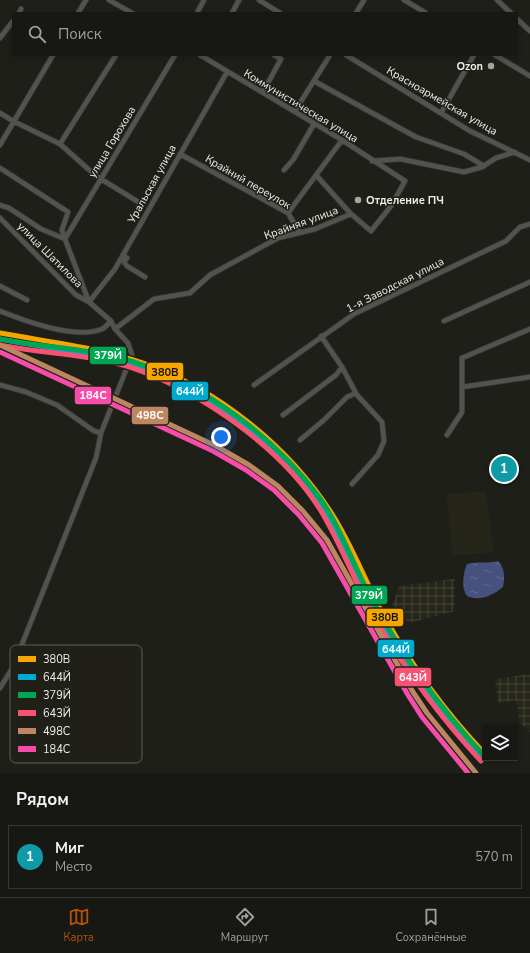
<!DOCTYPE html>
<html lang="ru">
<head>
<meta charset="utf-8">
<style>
  body { margin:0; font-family:"Nunito Sans",sans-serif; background:#242422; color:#f1f3f6 }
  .controls { position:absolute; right:12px; bottom:12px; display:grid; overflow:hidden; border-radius:0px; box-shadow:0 2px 6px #0003 }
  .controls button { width:36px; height:36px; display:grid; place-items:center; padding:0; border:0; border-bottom:1px solid #363634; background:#171714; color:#f1f3f6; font:20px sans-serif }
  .you { position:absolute; left:221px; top:437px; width:14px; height:14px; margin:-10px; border:3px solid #fff; border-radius:50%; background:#1a73e8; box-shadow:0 0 0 6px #1a73e833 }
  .badge { display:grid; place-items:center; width:26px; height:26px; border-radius:50%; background:#b45309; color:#fff; font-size:13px; font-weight:700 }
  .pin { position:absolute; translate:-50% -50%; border:2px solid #fff; box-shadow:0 1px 4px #0006 }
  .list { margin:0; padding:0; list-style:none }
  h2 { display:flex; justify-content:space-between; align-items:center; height:52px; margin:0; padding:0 16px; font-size:17px }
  h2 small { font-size:13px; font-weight:400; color:#9e9fa0 }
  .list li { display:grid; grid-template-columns:26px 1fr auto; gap:12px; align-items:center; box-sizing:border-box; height:64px; margin:0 8px 8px; padding:0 8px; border:1px solid #363634; border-radius:0px }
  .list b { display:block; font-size:15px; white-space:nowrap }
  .list p { margin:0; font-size:13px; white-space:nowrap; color:#9e9fa0 }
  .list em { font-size:13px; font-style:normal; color:#9e9fa0 }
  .icon { flex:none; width:22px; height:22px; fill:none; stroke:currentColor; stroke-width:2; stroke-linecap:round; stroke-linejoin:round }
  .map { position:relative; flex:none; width:530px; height:773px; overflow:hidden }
  .search { position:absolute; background:#171714; box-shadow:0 2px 6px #0003; left:12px; right:12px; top:12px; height:44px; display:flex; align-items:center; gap:10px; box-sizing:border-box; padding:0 14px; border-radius:0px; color:#9e9fa0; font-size:15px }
  .sheet { height:124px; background:#171714 }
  nav { display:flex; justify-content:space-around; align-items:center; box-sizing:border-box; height:56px; border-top:1px solid #363634; background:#171714; font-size:11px; color:#9e9fa0 }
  nav a { display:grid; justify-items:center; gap:2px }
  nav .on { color:#b45309 }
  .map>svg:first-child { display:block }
  .built { fill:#252519 }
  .industrial { fill:url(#industrial-grid) }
  .water { fill:url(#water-ripples) }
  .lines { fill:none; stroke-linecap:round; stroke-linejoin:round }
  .minor-casing { stroke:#393937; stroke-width:6 }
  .minor { stroke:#525250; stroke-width:4.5 }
  .rail-casing { stroke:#5c5c59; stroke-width:2.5 }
  .rail { stroke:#202019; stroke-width:1; stroke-dasharray:3; stroke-linecap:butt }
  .rail-1-casing { stroke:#202019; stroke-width:8 }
  .rail-2-casing { stroke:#202019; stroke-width:8 }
  .rail-3-casing { stroke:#202019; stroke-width:8 }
  .rail-4-casing { stroke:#202019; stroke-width:8 }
  .rail-5-casing { stroke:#202019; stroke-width:8 }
  .rail-6-casing { stroke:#202019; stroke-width:8 }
  .rail-1 { stroke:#f7a600; stroke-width:5 }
  .rail-2 { stroke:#00a9ce; stroke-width:5 }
  .rail-3 { stroke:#00a651; stroke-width:5 }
  .rail-4 { stroke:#f65372; stroke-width:5 }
  .rail-5 { stroke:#bb8660; stroke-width:5 }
  .rail-6 { stroke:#f54da8; stroke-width:5 }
  .poi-dot { fill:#a5a5a0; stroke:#202019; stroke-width:1.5 }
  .labels { text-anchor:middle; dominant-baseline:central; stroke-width:3; stroke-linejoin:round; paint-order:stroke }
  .poi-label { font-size:11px; font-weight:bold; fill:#edede8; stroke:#202019; text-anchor:end }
  .street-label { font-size:11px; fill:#edede8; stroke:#202019 }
  .key { fill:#202019; stroke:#5e5e57; stroke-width:1 }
  .key-label { font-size:11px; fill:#edede8 }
  .line-badge { stroke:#202019; stroke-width:1.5 }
  .badge-label { font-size:11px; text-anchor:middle; font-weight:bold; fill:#fff }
  .pale-badge-label { font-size:11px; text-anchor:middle; font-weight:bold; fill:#111 }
</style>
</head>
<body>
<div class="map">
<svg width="530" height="773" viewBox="0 0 530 773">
  <defs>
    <pattern id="industrial-grid" width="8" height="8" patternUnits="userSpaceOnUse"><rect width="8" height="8" fill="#252519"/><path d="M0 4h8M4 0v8" fill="none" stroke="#45453a"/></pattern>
    <pattern id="water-ripples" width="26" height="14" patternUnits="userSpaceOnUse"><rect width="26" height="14" fill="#47517e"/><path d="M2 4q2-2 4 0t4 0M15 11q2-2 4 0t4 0" fill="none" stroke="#626a90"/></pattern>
  </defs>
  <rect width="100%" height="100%" fill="#1f1f1a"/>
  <path class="built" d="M486 491 494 552 453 556 446 494Z"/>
  <path class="industrial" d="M455 579V611L409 623 392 606 399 586Z
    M530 674V732L520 723 516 700 498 703 495 679Z"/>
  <path class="water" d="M498 561C505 568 505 578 503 587 493 595 480 602 467 596 461 588 463 573 467 564 478 561 488 564 498 561Z"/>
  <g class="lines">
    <g class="minor-casing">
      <path id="minor" d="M109 0 132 13
        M259 0 280 13
        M404 0 426 13
        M497 0 511 13
        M19 13 21 9
        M78 13 86 0
        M197 13 204 0
        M232 13 239 0
        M356 13 364 0
        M517 19 530 31
        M0 38 13 21
        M200 55 342 140 405 181 391 206 371 231 351 214 316 175
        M346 55 470 131 530 160
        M495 55 530 76
        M314 81 416 137 464 154 484 166
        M263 92 281 59 274 55
        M295 111 330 55
        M0 113 13 121 60 144 96 176 140 203
        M441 113 474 55
        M60 144 116 55
        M0 145 53 55
        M180 154 288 213 300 233
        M372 161 400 159 464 172 482 167 496 158 515 152
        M0 168 68 212 62 230 65 239
        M284 170 293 160 314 124
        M0 205 9 208 41 229 65 239 89 302
        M288 213 342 140
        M0 218 76 295 89 302 111 321 115 329 128 343 132 355 101 433 96 458 13 667 0 688
        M65 239 175 55
        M123 255 127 258 124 262 127 266 145 277
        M0 286 27 300
        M89 302 115 269 227 72
        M0 311C25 321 76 340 102 329 105 328 108 324 111 321
        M444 321 530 282
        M115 329 154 299 190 293 210 275 278 238 315 229 351 214
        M321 336 342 367 357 395 382 422 384 441 378 455 352 484
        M0 385 26 392 57 405 94 431 101 433
        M254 385 354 314 506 241 520 227 530 224
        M462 387 530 377
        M283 415 336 375 342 367
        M447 435 462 412V358L530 329
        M300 440 324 420 347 397 356 393"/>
    </g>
    <use href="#minor" class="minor"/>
    <g class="rail-casing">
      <path id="rail" d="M0 352 73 385"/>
    </g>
    <use href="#rail" class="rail"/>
    <g class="rail-1-casing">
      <path id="rail-1" d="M0 333C48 342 97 347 143 363 218 389 289 447 332 514 352 545 365 581 383 614 411 665 445 712 485 754"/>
    </g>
    <g class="rail-2-casing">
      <path id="rail-2" d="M0 339C56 350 115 355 167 379 230 409 289 458 327 517 351 555 366 598 389 637 415 681 446 721 481 758"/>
    </g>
    <g class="rail-3-casing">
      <path id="rail-3" d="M0 339C45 348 90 348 134 362 205 386 275 437 319 497 340 526 352 562 369 594 400 653 439 707 485 757"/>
    </g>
    <g class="rail-4-casing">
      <path id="rail-4" d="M0 345C44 354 90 354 133 368 202 392 283 449 321 511 342 546 356 585 376 620 406 671 441 718 481 761"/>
    </g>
    <g class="rail-5-casing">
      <path id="rail-5" d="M0 345 216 446 249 465 278 486 303 511 327 540 413 692 427 713 476 773"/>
    </g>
    <g class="rail-6-casing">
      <path id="rail-6" d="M0 352 213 451 246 470 274 490 299 515 322 543 408 695 422 717 468 773"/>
    </g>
    <use href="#rail-1" class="rail-1"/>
    <use href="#rail-2" class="rail-2"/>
    <use href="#rail-3" class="rail-3"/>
    <use href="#rail-4" class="rail-4"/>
    <use href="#rail-5" class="rail-5"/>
    <use href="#rail-6" class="rail-6"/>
  </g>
  <g class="poi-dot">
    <circle cx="491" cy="66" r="4"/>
    <circle cx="358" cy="200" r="4"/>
  </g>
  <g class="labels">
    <g class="poi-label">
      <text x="483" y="66">Ozon</text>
      <text x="366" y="200" text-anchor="start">Отделение ПЧ</text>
    </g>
    <g class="street-label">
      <text transform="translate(442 101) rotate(30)">Красноармейская улица</text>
      <text transform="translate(301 106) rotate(31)">Коммунистическая улица</text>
      <text transform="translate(112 142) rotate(-59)">улица Горохова</text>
      <text transform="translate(248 182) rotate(30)">Крайний переулок</text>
      <text transform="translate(152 184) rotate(-61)">Уральская улица</text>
      <text transform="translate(301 223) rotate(-20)">Крайняя улица</text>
      <text transform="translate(50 255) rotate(45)">улица Шатилова</text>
      <text transform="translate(395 285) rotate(-27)">1-я Заводская улица</text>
    </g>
  </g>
  <rect x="10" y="645" width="132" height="118" rx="6" class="key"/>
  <rect x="18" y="656" width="18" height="6" fill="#f7a600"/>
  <rect x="18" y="674" width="18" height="6" fill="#00a9ce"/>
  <rect x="18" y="692" width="18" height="6" fill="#00a651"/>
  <rect x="18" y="710" width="18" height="6" fill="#f65372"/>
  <rect x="18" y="728" width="18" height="6" fill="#bb8660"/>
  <rect x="18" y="746" width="18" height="6" fill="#f54da8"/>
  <g class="key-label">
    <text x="43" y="663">380В</text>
    <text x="43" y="681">644Й</text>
    <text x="43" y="699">379Й</text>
    <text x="43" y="717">643Й</text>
    <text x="43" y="735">498С</text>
    <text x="43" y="753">184С</text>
  </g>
  <g class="line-badge">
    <rect x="89" y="346" width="38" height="19" rx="4" fill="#00a651"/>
    <rect x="146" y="362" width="38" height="19" rx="4" fill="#f7a600"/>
    <rect x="171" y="381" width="38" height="20" rx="4" fill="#00a9ce"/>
    <rect x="74" y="386" width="38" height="19" rx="4" fill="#f54da8"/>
    <rect x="131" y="406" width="38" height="19" rx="4" fill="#bb8660"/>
    <rect x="351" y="585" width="37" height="20" rx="4" fill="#00a651"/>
    <rect x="366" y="608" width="38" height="19" rx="4" fill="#f7a600"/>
    <rect x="377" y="639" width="38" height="19" rx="4" fill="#00a9ce"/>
    <rect x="394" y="667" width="38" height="20" rx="4" fill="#f65372"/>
  </g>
  <g class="badge-label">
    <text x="108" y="359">379Й</text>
    <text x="190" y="395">644Й</text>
    <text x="93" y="399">184С</text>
    <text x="150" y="419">498С</text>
    <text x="369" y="599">379Й</text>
    <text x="396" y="653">644Й</text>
    <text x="413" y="681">643Й</text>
  </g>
  <g class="pale-badge-label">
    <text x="165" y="376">380В</text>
    <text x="385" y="621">380В</text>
  </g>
</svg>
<div class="controls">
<button><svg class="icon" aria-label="layers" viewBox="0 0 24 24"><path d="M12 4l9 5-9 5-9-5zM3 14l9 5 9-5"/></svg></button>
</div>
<div class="you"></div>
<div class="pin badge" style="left:504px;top:469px;background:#0f9aa8">1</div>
<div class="search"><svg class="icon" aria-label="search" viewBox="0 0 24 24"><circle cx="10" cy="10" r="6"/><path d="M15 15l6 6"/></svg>Поиск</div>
</div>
<section class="sheet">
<h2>Рядом<small></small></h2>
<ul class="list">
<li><span class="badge" style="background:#0f9aa8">1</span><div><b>Миг</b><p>Место</p></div><em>570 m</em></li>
</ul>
</section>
<nav>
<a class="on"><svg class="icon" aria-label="map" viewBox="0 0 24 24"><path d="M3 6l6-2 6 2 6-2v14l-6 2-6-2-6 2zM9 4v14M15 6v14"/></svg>Карта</a>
<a><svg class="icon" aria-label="directions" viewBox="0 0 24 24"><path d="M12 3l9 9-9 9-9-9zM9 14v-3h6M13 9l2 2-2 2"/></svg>Маршрут</a>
<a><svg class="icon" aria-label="saved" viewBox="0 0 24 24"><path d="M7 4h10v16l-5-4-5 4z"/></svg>Сохранённые</a>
</nav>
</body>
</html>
